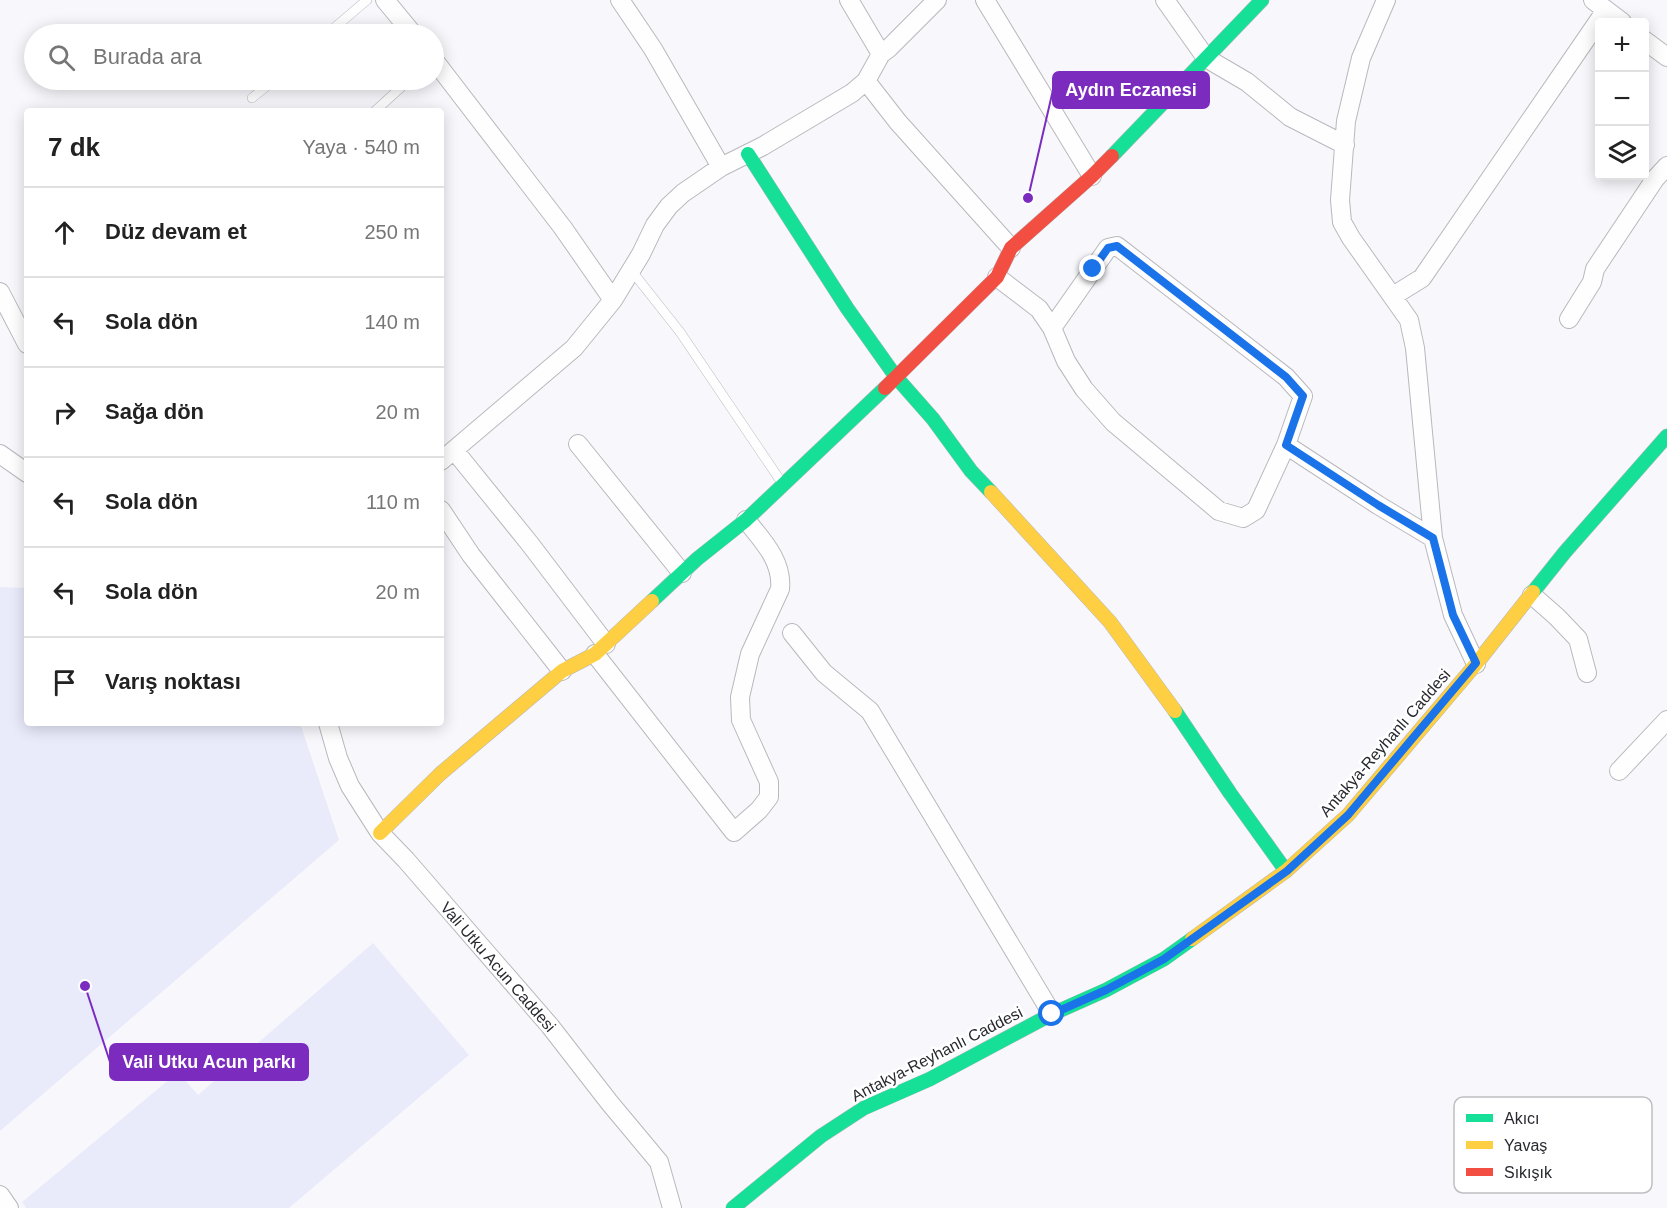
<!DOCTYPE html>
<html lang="tr">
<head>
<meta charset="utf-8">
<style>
  body { margin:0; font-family:Arial,sans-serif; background:#f6f6f6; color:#222 }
  .controls { position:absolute; right:18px; top:18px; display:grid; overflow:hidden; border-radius:6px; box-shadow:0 3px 15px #0003 }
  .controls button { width:54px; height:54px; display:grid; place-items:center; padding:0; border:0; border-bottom:2px solid #e0e0e0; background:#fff; color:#222; font:30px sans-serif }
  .stop { position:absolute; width:18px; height:18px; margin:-14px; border:4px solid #1a73e8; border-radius:50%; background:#fff }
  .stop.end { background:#1a73e8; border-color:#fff; box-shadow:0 2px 6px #0008 }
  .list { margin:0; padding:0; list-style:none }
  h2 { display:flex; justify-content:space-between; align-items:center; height:78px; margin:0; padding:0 24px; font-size:26px }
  h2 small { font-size:20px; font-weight:400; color:#767676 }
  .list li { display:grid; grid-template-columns:39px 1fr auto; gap:18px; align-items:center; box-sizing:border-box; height:90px; padding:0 24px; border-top:2px solid #e0e0e0 }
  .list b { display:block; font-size:22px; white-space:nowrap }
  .list em { font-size:20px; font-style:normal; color:#767676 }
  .icon { flex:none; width:33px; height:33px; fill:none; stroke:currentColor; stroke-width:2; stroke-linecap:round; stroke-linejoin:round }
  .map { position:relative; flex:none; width:1667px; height:1208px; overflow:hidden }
  .search { position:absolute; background:#fff; box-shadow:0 3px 15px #0003; left:24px; top:24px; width:420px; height:66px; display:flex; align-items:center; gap:15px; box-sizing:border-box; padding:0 21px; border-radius:33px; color:#767676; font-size:22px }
  .panel { position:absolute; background:#fff; box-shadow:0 3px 15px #0003; left:24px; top:108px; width:420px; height:618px; border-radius:6px }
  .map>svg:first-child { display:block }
  .green { fill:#e9ebfb }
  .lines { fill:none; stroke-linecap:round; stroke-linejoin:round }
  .lane-casing { stroke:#b8b8bd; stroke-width:10 }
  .street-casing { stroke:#b8b8bd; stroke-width:20 }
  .fast-casing { stroke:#b8b8bd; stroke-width:15 }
  .slow-casing { stroke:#b8b8bd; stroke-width:15 }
  .jam-casing { stroke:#b8b8bd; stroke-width:15 }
  .lane { stroke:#fefeff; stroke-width:9 }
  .street { stroke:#fefeff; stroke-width:18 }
  .fast { stroke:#16e098; stroke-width:14 }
  .slow { stroke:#ffcf43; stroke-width:14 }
  .jam { stroke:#f24e42; stroke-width:14 }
  .route { stroke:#1a73e8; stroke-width:8 }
  .labels { text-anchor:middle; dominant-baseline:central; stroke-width:5; stroke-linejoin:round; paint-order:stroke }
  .street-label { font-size:16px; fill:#282930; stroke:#fff }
  .key { fill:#fff; stroke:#bebfc1; stroke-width:1.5 }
  .key-label { font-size:16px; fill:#282930 }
  .leader { fill:none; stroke:#7b2cbf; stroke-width:2 }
  .callout-dot { fill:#7b2cbf; stroke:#fff; stroke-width:2 }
  .callout { fill:#7b2cbf; stroke:#7b2cbf; stroke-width:2 }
  .callout-label { font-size:18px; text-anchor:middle; font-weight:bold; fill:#fff }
</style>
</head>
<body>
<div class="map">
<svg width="1667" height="1208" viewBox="0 0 1667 1208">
  <rect width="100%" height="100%" fill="#f8f8fc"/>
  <path class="green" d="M0 587 27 588V723H300L339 840 0 1131Z
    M373 943 469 1055 289 1208H26L22 1202 178 1072 198 1095Z"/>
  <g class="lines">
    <g class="lane-casing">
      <path id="lane" d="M327 34 367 0
        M252 98 274 80
        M375 111 409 80
        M631 270 680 332 782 483"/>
    </g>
    <g class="street-casing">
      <path id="street" d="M385 0 413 34
        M620 0 653 49 721 167
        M849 0 881 54
        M985 0 1092 176
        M1165 0 1206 58 1247 82 1290 117 1345 145
        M1386 0 1361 58 1346 121 1340 200 1342 222 1351 238 1409 320 1415 348 1433 538 1453 615 1476 664
        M1593 0 1622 22
        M1644 40 1667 57
        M434 60 563 228 613 300
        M866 81 898 122 1011 248
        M997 277 1039 309 1052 328 1066 361 1084 389 1113 422 1219 511 1243 518 1256 510 1286 445 1303 396 1286 377 1117 246 1108 248 1052 328
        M0 292 27 344
        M1393 296 1422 278 1606 10
        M1569 319 1592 282 1595 269 1655 179 1667 166
        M578 444 682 573
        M1286 445 1378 505 1433 538
        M454 450 530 544 606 644
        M0 454 27 473
        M441 461 574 348 613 300 641 254 655 225 669 206 683 193 721 167 763 146 852 93 866 81 881 54 889 48 937 0
        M441 510 471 555 562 671
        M1532 595 1557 617 1578 639 1587 673
        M792 633 824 673 870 711 1052 1014
        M595 654 734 832 759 810 769 797V782L741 720 740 697 750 654 780 589C783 561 762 540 746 520
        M328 723 338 758 350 786 380 833 406 860 550 1026 609 1102 659 1162 672 1208
        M1619 771 1667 720
        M0 1195 9 1208"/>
    </g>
    <g class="fast-casing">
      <path id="fast" d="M748 154 847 308 896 377 933 419 971 471 991 492
        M1112 156 1262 0
        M1533 592 1565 552 1667 436
        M652 601 697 559 746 520 885 388
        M1175 711 1230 793 1286 871
        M733 1208 821 1136 864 1108 930 1079 1052 1014 1106 990 1164 959 1192 939"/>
    </g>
    <g class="slow-casing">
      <path id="slow" d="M991 492 1110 622 1175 711
        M380 833 440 774 562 671 595 654 652 601
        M1192 939 1286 871 1348 815 1476 664 1533 592"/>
    </g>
    <g class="jam-casing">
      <path id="jam" d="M885 388 997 277 1011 248 1092 176 1112 156"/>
    </g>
    <use href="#lane" class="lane"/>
    <use href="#street" class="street"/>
    <use href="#fast" class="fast"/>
    <use href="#slow" class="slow"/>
    <use href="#jam" class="jam"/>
  </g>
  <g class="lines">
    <path class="route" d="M1052 1014 1106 990 1164 959 1287 871 1348 815 1476 663 1453 615 1433 538 1378 505 1286 445 1303 396 1286 377 1117 246 1108 248 1093 269"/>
  </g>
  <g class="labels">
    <g class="street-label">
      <text transform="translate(1385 743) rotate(-49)">Antakya-Reyhanlı Caddesi</text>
      <text transform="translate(498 967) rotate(49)">Vali Utku Acun Caddesi</text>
      <text transform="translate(937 1054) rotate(-27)">Antakya-Reyhanlı Caddesi</text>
    </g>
  </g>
  <rect x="1454" y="1097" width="198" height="96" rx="9" class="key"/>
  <rect x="1466" y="1114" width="27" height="8" fill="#16e098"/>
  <rect x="1466" y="1141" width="27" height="8" fill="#ffcf43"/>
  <rect x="1466" y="1168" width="27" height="8" fill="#f24e42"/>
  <g class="key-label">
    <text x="1504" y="1124">Akıcı</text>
    <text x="1504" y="1151">Yavaş</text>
    <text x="1504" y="1178">Sıkışık</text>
  </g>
  <path class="leader" d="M1028 198L1053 90M85 986L110 1062"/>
  <g class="callout-dot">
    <circle cx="1028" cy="198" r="6"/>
    <circle cx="85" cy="986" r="6"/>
  </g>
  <g class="callout">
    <rect x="1053" y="72" width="156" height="36" rx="6"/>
    <rect x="110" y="1044" width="198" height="36" rx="6"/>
  </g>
  <g class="callout-label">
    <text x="1131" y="96">Aydın Eczanesi</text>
    <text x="209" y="1068">Vali Utku Acun parkı</text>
  </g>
</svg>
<div class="controls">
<button>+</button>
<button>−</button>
<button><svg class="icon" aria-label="layers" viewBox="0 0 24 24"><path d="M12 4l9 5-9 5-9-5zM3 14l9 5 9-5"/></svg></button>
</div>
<div class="stop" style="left:1052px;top:1014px"></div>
<div class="stop end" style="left:1093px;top:269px"></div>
<div class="search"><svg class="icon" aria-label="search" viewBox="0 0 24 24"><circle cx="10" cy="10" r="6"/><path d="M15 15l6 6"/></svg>Burada ara</div>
<section class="panel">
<h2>7 dk<small>Yaya · 540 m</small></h2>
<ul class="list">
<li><svg class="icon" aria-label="ahead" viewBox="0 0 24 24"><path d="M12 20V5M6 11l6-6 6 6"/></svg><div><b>Düz devam et</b></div><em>250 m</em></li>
<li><svg class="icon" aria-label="left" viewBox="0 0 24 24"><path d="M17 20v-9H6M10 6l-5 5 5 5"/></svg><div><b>Sola dön</b></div><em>140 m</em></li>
<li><svg class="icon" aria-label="right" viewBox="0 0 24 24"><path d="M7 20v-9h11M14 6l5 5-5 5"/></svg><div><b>Sağa dön</b></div><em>20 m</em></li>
<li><svg class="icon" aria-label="left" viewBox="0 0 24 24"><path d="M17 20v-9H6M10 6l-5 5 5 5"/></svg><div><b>Sola dön</b></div><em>110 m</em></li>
<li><svg class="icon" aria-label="left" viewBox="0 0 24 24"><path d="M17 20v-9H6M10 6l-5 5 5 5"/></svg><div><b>Sola dön</b></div><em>20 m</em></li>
<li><svg class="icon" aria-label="arrive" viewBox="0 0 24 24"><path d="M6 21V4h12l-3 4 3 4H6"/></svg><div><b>Varış noktası</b></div></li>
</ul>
</section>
</div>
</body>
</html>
